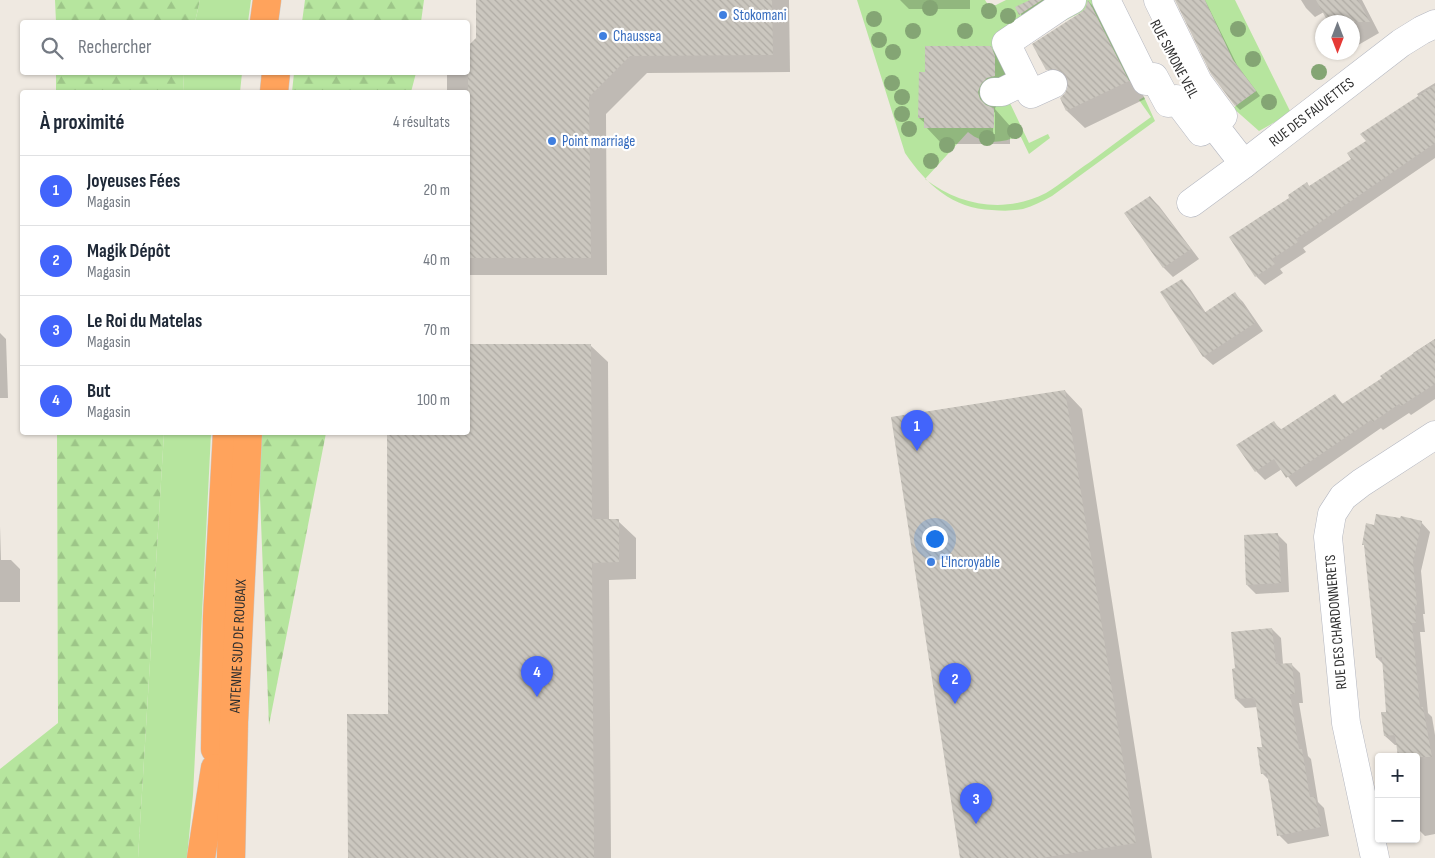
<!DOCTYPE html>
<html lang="fr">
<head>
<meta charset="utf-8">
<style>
  body { margin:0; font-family:"Sofia Sans Condensed",sans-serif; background:#f6f6f7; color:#1f2937 }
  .controls { position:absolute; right:15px; bottom:15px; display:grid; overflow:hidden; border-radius:5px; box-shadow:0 1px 4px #0004 }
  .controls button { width:45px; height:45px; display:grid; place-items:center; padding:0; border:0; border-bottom:1px solid #e0e1e3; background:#fff; color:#1f2937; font:25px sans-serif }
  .compass { position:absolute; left:1315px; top:15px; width:45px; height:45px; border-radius:50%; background:#fff; box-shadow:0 1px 4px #0004; rotate:180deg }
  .you { position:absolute; left:934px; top:538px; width:18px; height:18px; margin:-12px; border:4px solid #fff; border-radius:50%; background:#1a73e8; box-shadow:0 0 0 8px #1a73e833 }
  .badge { display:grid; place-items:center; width:32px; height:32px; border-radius:50%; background:#4264fb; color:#fff; font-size:16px; font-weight:700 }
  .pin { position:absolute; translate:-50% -41px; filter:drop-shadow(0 1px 2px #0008) }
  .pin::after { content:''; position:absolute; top:26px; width:18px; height:15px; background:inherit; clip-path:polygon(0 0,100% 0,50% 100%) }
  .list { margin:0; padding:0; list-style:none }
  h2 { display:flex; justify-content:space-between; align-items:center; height:65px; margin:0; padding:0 20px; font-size:21px }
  h2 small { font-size:16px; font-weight:400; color:#747a83 }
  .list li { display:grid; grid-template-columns:32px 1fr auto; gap:15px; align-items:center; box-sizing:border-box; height:70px; padding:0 20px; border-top:1px solid #e0e1e3 }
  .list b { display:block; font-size:19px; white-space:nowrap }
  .list p { margin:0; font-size:16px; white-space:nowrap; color:#747a83 }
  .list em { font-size:16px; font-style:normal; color:#747a83 }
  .icon { flex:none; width:28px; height:28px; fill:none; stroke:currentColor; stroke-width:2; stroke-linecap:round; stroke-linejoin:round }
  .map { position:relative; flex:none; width:1435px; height:858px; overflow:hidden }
  .search { position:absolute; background:#fff; box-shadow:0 1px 4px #0004; left:20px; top:20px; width:450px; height:55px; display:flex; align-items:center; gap:12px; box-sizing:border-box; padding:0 18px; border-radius:5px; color:#747a83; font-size:19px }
  .panel { position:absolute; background:#fff; box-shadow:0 1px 4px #0004; left:20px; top:90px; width:450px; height:345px; border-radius:5px }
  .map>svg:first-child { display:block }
  .grass { fill:#b6e59e }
  .forest { fill:url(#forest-firs) }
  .shadow { fill:#0003; fill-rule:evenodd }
  .building { fill:url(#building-back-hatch) }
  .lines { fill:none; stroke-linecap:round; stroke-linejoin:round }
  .minor-casing { stroke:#b4b7c1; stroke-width:29 }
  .highway-casing { stroke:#c9c9c9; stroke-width:29 }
  .minor { stroke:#fff; stroke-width:28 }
  .highway { stroke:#ffa35c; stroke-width:28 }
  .tree { fill:#84a574 }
  .shop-dot { fill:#3f7fe0; stroke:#fff; stroke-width:2 }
  .labels { text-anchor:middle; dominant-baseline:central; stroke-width:4.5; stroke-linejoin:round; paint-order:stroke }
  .shop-label { font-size:15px; fill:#366cbe; stroke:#fff; text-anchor:start }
  .street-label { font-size:15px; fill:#2e2e2e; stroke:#fff }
</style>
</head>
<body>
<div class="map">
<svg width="1435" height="858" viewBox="0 0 1435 858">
  <defs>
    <pattern id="forest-firs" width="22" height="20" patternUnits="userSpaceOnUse" patternTransform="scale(1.25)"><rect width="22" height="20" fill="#b6e59e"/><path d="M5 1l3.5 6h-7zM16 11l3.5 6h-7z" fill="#9dc588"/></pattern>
    <pattern id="building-back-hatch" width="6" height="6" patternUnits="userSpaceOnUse" patternTransform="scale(1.25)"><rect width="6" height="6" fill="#cbc7bf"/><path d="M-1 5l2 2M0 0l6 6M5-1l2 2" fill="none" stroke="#afaba4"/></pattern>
  </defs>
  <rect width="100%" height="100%" fill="#efe9e1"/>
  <path class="grass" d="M200 0H251L248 22H195Z
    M857 0H985L990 8 1006 0H1102L1135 78 1129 81 1092 7 1012 47 1008 99 1029 143 1048 134 1050 138 1029 154 1020 135C1003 144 983 145 968 132L925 179C960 206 1005 214 1046 193 1061 184 1075 172 1090 162 1110 147 1130 132 1151 117L1139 100 1144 97 1155 121 1052 196C1043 201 1033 206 1023 209 1013 211 1003 211 992 210 953 209 926 184 905 153Z
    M1204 0H1235L1291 113 1259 131 1233 108 1256 91 1232 59Z
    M184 73H242L240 92H183Z
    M164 433H211L193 795 187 858H138Z"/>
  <path class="forest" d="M55 0H200L195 22H56Z
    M305 0H424L421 22H302Z
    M56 73H184L183 92H56Z
    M294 73V72L416 73 411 92H292Z
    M57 433H164L138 858H0V769L58 723Z
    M262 433H326L269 725 259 471Z"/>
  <path class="shadow" d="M478 0H789L790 72 647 73 606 114 607 275H468V92H447V72H468V48L478 38Z
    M900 0H970V9H909Z
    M1033 0H1054L1024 19 1017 8Z
    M1177 0H1205L1237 65 1260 96 1240 110 1236 106 1212 73Z
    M1301 0H1362L1379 33 1353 48 1352 22H1329L1324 12 1315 17 1306 8Z
    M1088 1 1104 17 1145 99 1085 128 1067 111 1061 98 1066 94 1070 86 1064 87 1047 69 1081 14 1087 8Z
    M990 47 1007 64 1011 74 997 102 995 109 1010 126V144H942L926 127V124L919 118 926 73ZM993 110 995 113V134H993Z
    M1435 83V158L1303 248 1306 252 1280 269 1283 273 1265 285 1256 276 1231 237 1291 198 1307 184 1310 187 1352 159 1367 142 1419 97 1417 94Z
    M1150 197 1159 206 1199 259 1173 277 1164 268 1125 214Z
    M1182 280 1190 289 1206 313 1235 294 1243 302 1263 331 1213 365 1204 357 1162 292Z
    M0 333 6 339 8 398H0Z
    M1435 339V399L1411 415 1409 413 1383 430 1381 428 1296 487 1282 469 1265 480 1256 471 1273 422 1282 430 1335 396 1344 405 1383 379 1414 355 1413 353Z
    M590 345 608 362 609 521H618L636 538V579L609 580 611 858H350L468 432V346Z
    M1065 391 1082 409 1152 858H961Z
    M1421 522 1430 532 1421 571 1425 614H1423L1425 632H1420L1428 713 1432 717 1435 735V834L1425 836 1416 827V757L1398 745H1395L1385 736 1387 713 1384 665 1376 657 1366 547 1363 544 1375 526Z
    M0 526 1 560H11L20 569V602H0Z
    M1278 535 1287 544 1289 592 1256 594 1247 585Z
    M1272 629 1281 638 1283 664H1291L1300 673 1303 703H1299L1308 756 1311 759 1318 802 1324 808 1329 836 1288 844 1279 835 1269 780 1262 773 1263 748 1258 707 1245 708 1236 699V669Z"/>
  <path class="building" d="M476 0H772L773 55 630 56 589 97 591 258H468V46L476 38Z
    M1030 0H1042L1019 15 1015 7Z
    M1088 0 1129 81 1066 111 1060 98 1065 93 1068 86 1067 77 1062 72 1055 69 1046 70 1032 44 1080 13 1085 9Z
    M1175 0H1205L1233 60 1256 91 1235 106 1211 74Z
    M1316 0H1358L1370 22H1328Z
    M925 46H991L995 56V76L987 78 981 84 978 92 980 99 986 105 994 108V128H924V118H918L919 72H925Z
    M1435 85V143L1296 239 1298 242 1272 259 1275 264 1255 277 1229 237 1289 198 1288 195 1307 182 1309 186 1351 159 1347 153 1366 141 1360 134Z
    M1150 196 1191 249 1163 268 1124 213Z
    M1182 279 1204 313 1235 292 1255 323 1203 357 1160 292Z
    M1435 339V384L1401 406 1399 404 1373 422 1371 420 1286 478 1274 459 1255 472 1236 445 1274 421 1280 430 1335 394 1342 404 1382 378 1380 376Z
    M468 344H591L592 519H619V562L592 563 594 858H348L347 714H388L387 432H468Z
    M1065 390 1136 843 1041 858H960L891 417Z
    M1376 514 1400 518 1401 516 1422 521 1413 562 1417 605H1415L1416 623H1412L1420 707H1423L1432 757H1398L1395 735 1384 736 1381 712H1386L1382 657 1376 658 1364 545H1362L1366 523 1374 525Z
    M1278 533 1281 583 1246 585 1244 535Z
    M1272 628 1276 664 1292 663 1295 694H1290L1299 749H1302L1310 797H1315L1321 827 1277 836 1267 773 1261 774 1257 747H1262L1255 698 1235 699 1232 669 1235 668 1231 632Z"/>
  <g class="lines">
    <g class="minor-casing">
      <g id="minor">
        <path d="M1106 0 1146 81 1154 77 1168 103 1176 99 1201 132 1223 116 1198 82 1158 0"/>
        <path d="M1053 84 1031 94 1006 43 1061 6 1072 0"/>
        <path d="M994 92H1002L1024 81"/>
        <path d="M1202 110 1244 164"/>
        <path id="s1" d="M1191 203 1244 164 1401 43 1422 30 1435 24"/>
        <path d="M1375 858 1346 723 1328 537 1332 514 1343 497 1361 483 1435 435"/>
      </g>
    </g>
    <g class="highway-casing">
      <g id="highway">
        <path d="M264 22 267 0"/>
        <path d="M274 92 276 72"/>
        <path d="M215 749 217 617 227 432"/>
        <path d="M201 858 215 768"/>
        <path id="s2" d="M231 858 234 722 248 432"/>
      </g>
    </g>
    <use href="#minor" class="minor"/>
    <use href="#highway" class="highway"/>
  </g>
  <g class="tree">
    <circle cx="930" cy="8" r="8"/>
    <circle cx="989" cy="11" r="8"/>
    <circle cx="1008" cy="16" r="8"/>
    <circle cx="874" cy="19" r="8"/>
    <circle cx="1238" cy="29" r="8"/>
    <circle cx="913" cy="31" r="8"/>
    <circle cx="965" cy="31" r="8"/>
    <circle cx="879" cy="40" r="8"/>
    <circle cx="893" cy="52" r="8"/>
    <circle cx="1253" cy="59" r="8"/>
    <circle cx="1319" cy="72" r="8"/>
    <circle cx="892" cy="83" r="8"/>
    <circle cx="902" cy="97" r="8"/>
    <circle cx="1269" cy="102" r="8"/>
    <circle cx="902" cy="114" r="8"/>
    <circle cx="909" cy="129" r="8"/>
    <circle cx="1015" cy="131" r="8"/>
    <circle cx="987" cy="138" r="8"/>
    <circle cx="947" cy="145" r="8"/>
    <circle cx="931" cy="161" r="8"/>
  </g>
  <g class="shop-dot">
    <circle cx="723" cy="15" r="5"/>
    <circle cx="603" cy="36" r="5"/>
    <circle cx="552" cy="141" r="5"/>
    <circle cx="931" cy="562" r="5"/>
  </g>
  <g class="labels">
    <g class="shop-label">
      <text x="733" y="15">Stokomani</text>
      <text x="613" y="36">Chaussea</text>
      <text x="562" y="141">Point marriage</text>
      <text x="941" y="562">L'Incroyable</text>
    </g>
    <g class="street-label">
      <text transform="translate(1174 59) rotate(62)">RUE SIMONE VEIL</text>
      <text stroke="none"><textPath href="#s1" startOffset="151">RUE DES FAUVETTES</textPath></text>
      <text transform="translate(1336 622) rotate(-95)">RUE DES CHARDONNERETS</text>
      <text stroke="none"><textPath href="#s2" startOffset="212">ANTENNE SUD DE ROUBAIX</textPath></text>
    </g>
  </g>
</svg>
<div class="controls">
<button>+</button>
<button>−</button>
</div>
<svg class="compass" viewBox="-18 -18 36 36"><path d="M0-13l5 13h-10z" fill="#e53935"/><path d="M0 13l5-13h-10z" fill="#747a83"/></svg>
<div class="you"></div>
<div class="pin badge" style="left:917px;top:451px">1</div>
<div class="pin badge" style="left:955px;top:704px">2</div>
<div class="pin badge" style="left:976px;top:824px">3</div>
<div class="pin badge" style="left:537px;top:697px">4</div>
<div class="search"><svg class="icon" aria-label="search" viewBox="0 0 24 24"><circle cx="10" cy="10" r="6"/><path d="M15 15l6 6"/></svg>Rechercher</div>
<section class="panel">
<h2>À proximité<small>4 résultats</small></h2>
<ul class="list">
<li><span class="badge">1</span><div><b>Joyeuses Fées</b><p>Magasin</p></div><em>20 m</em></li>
<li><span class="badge">2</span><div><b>Magik Dépôt</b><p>Magasin</p></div><em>40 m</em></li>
<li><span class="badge">3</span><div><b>Le Roi du Matelas</b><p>Magasin</p></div><em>70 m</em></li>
<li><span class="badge">4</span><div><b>But</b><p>Magasin</p></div><em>100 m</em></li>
</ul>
</section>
</div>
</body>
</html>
